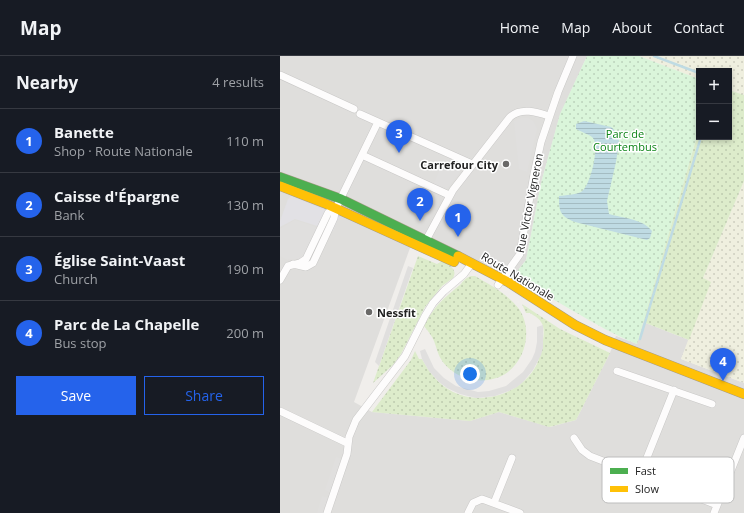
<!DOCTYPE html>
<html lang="en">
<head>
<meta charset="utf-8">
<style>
  body { margin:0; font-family:"Open Sans",sans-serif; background:#20242c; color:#f1f3f6 }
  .controls { position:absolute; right:12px; top:12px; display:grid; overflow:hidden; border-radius:0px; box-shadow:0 2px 6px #0003 }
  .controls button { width:36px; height:36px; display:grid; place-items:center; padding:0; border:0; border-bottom:1px solid #363941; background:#171b24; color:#f1f3f6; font:20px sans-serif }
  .you { position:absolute; left:190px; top:318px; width:14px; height:14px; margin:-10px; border:3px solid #fff; border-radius:50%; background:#1a73e8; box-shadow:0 0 0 6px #1a73e833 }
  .badge { display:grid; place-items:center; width:26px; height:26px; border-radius:50%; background:#2563eb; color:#fff; font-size:13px; font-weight:700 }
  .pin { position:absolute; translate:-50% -33px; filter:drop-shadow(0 1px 2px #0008) }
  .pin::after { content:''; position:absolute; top:21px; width:14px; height:12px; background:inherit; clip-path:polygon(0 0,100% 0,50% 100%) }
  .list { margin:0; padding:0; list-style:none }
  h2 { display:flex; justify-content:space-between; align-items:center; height:52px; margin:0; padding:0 16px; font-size:17px }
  h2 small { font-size:13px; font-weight:400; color:#9ea1a6 }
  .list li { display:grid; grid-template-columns:26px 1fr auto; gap:12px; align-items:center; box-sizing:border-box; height:64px; padding:0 16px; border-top:1px solid #363941 }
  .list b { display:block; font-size:15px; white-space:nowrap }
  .list p { margin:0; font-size:13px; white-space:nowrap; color:#9ea1a6 }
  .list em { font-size:13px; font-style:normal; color:#9ea1a6 }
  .actions { display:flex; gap:8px; padding:12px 16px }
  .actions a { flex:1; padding:9px 0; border:1px solid #2563eb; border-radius:0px; text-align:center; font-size:14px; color:#2563eb }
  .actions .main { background:#2563eb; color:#fff }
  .map { position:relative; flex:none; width:464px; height:457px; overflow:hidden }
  header { display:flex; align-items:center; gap:24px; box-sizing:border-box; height:56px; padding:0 20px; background:#171b24; border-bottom:1px solid #363941 }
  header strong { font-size:19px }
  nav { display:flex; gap:22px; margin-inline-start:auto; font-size:14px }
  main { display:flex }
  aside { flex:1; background:#171b24 }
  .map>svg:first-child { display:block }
  .residential { fill:#dfdedc }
  .farmland { fill:url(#farmland-dots) }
  .grass { fill:url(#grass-dots) }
  .park { fill:url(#park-dots) }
  .parking { fill:#e0dfde }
  .plaza { fill:#e2e1e5 }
  .water { fill:url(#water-rules) }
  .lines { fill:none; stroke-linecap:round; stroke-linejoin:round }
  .stream { stroke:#bfdbe3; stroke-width:2.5 }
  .street-casing { stroke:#c9c8c7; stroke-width:8 }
  .fast-casing { stroke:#a79c86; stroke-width:10 }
  .slow-casing { stroke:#a79c86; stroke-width:10 }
  .street { stroke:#fdfcfc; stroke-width:7 }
  .fast { stroke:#4caf50; stroke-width:9 }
  .slow { stroke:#ffc107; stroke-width:9 }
  .poi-dot { fill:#6a6968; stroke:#fff; stroke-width:1.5 }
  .labels { text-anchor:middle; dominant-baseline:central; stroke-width:3; stroke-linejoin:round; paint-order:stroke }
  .park-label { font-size:11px; fill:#0c8416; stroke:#fff }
  .poi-label { font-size:11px; font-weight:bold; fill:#222; stroke:#fff; text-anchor:end }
  .street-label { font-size:11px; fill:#222; stroke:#fff }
  .key { fill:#fff; stroke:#bdbdbd; stroke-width:1 }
  .key-label { font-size:11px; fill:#222 }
</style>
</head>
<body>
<header>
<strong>Map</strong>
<nav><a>Home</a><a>Map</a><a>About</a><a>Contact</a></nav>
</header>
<main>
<aside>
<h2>Nearby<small>4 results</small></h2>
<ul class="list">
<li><span class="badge">1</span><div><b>Banette</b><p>Shop · Route Nationale</p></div><em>110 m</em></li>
<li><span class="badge">2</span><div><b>Caisse d'Épargne</b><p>Bank</p></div><em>130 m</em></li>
<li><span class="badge">3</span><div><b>Église Saint-Vaast</b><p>Church</p></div><em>190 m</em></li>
<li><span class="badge">4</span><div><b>Parc de La Chapelle</b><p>Bus stop</p></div><em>200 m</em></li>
</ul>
<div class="actions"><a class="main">Save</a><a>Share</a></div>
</aside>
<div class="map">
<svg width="464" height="457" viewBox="0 0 464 457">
  <defs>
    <pattern id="farmland-dots" width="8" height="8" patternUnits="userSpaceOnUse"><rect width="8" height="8" fill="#efefdf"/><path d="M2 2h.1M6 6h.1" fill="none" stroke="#cdcdbf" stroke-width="1.8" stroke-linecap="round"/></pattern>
    <pattern id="grass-dots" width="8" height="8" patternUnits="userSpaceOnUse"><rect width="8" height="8" fill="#ddeccb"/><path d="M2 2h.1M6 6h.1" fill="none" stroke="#bdcaae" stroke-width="1.8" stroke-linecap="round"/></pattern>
    <pattern id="park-dots" width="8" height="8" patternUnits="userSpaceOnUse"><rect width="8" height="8" fill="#daf5da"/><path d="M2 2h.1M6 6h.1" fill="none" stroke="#bbd2bb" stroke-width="1.8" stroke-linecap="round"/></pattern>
    <pattern id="water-rules" width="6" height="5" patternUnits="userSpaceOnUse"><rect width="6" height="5" fill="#bfdbe3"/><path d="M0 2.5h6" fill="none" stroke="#a4bcc2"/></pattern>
  </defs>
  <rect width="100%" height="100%" fill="#f0eeeb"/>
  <path class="residential" d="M0 0H307L280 59 261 127 246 204 231 223 139 176 130 192 74 346 92 356 190 365 219 356 270 371 296 364 330 297 336 280 357 288 363 266 409 284 401 303 464 327V457H0Z"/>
  <path class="farmland" d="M360 0H464V39L449 34V15H419V23Z
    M464 125V327L401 303 430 226 423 222Z"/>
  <path class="grass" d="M449 34 464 39V125L423 222 431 226 409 284 363 266 419 73V81H449Z
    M138 200 157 208 162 205C169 209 178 213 173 222L162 230 145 251 121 298 113 309 93 327Z
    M191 220H195C210 229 228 238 239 253 252 272 247 301 228 316 212 328 186 327 171 314 159 304 159 299 154 285 152 280 148 275 144 270 155 249 163 243 181 228 184 224 186 222 191 220Z
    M242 248 280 273 330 297 296 364 269 371 219 356 190 365 92 356 131 304 135 295 139 303H142C149 316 159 329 173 336 202 350 242 338 257 308 259 303 260 298 261 293 263 285 266 273 261 266 259 262 253 259 250 257H246Z"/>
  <path class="park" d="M307 0H359L419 23V73L357 288C312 270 275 240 231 223L246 204 261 127 280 58Z"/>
  <path class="parking" d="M242 62H248L253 65 257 73 247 116 239 113 234 65Z
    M164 103 184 111 167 133 154 128Z
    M15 164 39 172 25 202 8 204 0 200V173Z
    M128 210 133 212 99 310 95 306Z
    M263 269V292L261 299 253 314 243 326 237 331 231 334 215 340 196 342 180 338 167 332 159 326 149 315 142 303 140 295 145 293 154 312 164 322 176 330 198 336 209 335 226 330 243 316 252 303 255 296 257 286V271Z
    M56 401 62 403 50 436 45 434Z
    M42 440 48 442 43 457H37Z"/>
  <path class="plaza" d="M11 140 55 158 59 161 53 175 15 163 0 171V165L8 143Z"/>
  <path class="water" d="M304 65 331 71 338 77 339 86 336 106 327 145 329 158C343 162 363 163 372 175L370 182 367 184 295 166C280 160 279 156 279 140 286 139 295 139 301 136 310 132 320 90 313 82 309 78 301 76 296 73V68Z"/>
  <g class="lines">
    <path class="stream" d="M374 0 419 17
      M360 283 421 81"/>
    <g class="street-casing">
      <path id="street" d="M0 19 74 53
        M80 58 192 108
        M82 99 169 139
        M144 188 173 134 230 61C241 51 257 56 269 60
        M13 208 26 211 33 207 54 162 56 152 98 66
        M0 224 8 210 20 207 26 203 48 157 50 155 56 152
        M218 229 240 198 254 118 261 86 278 36 293 0
        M337 315 432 348
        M0 355 67 387
        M294 382 302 394 310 400 437 449
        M360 419 394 334
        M214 447 232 402
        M47 457 67 398 69 381 76 364 125 300 145 260 153 247 164 235 184 218 192 207
        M188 457 193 447 202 443 240 457
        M434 457 464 382"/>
    </g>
    <g class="fast-casing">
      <path id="fast" d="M0 121 61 143 178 200"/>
    </g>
    <g class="slow-casing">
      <path id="slow" d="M0 130 44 147 174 206
        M178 200 228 226 295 269 325 284 464 338"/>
    </g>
    <use href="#street" class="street"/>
    <use href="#fast" class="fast"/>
    <use href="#slow" class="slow"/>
  </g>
  <g class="poi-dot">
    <circle cx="226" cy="108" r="4"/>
    <circle cx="89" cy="256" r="4"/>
  </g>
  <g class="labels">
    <g class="park-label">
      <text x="345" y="77">Parc de<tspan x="345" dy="13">Courtembus</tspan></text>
    </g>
    <g class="poi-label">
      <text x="218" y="108">Carrefour City</text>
      <text x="97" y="256" text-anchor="start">Nessfit</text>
    </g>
    <g class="street-label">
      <text transform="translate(249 147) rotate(-79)">Rue Victor Vigneron</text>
      <text transform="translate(238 220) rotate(31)">Route Nationale</text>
    </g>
  </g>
  <rect x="322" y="401" width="132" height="46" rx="6" class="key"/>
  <rect x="330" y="412" width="18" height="6" fill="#4caf50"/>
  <rect x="330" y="430" width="18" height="6" fill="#ffc107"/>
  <g class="key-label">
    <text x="355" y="419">Fast</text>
    <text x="355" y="437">Slow</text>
  </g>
</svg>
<div class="controls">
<button>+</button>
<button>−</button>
</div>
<div class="you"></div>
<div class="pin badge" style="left:178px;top:181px">1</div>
<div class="pin badge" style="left:140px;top:165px">2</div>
<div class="pin badge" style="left:119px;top:97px">3</div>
<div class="pin badge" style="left:443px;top:325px">4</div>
</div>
</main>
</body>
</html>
